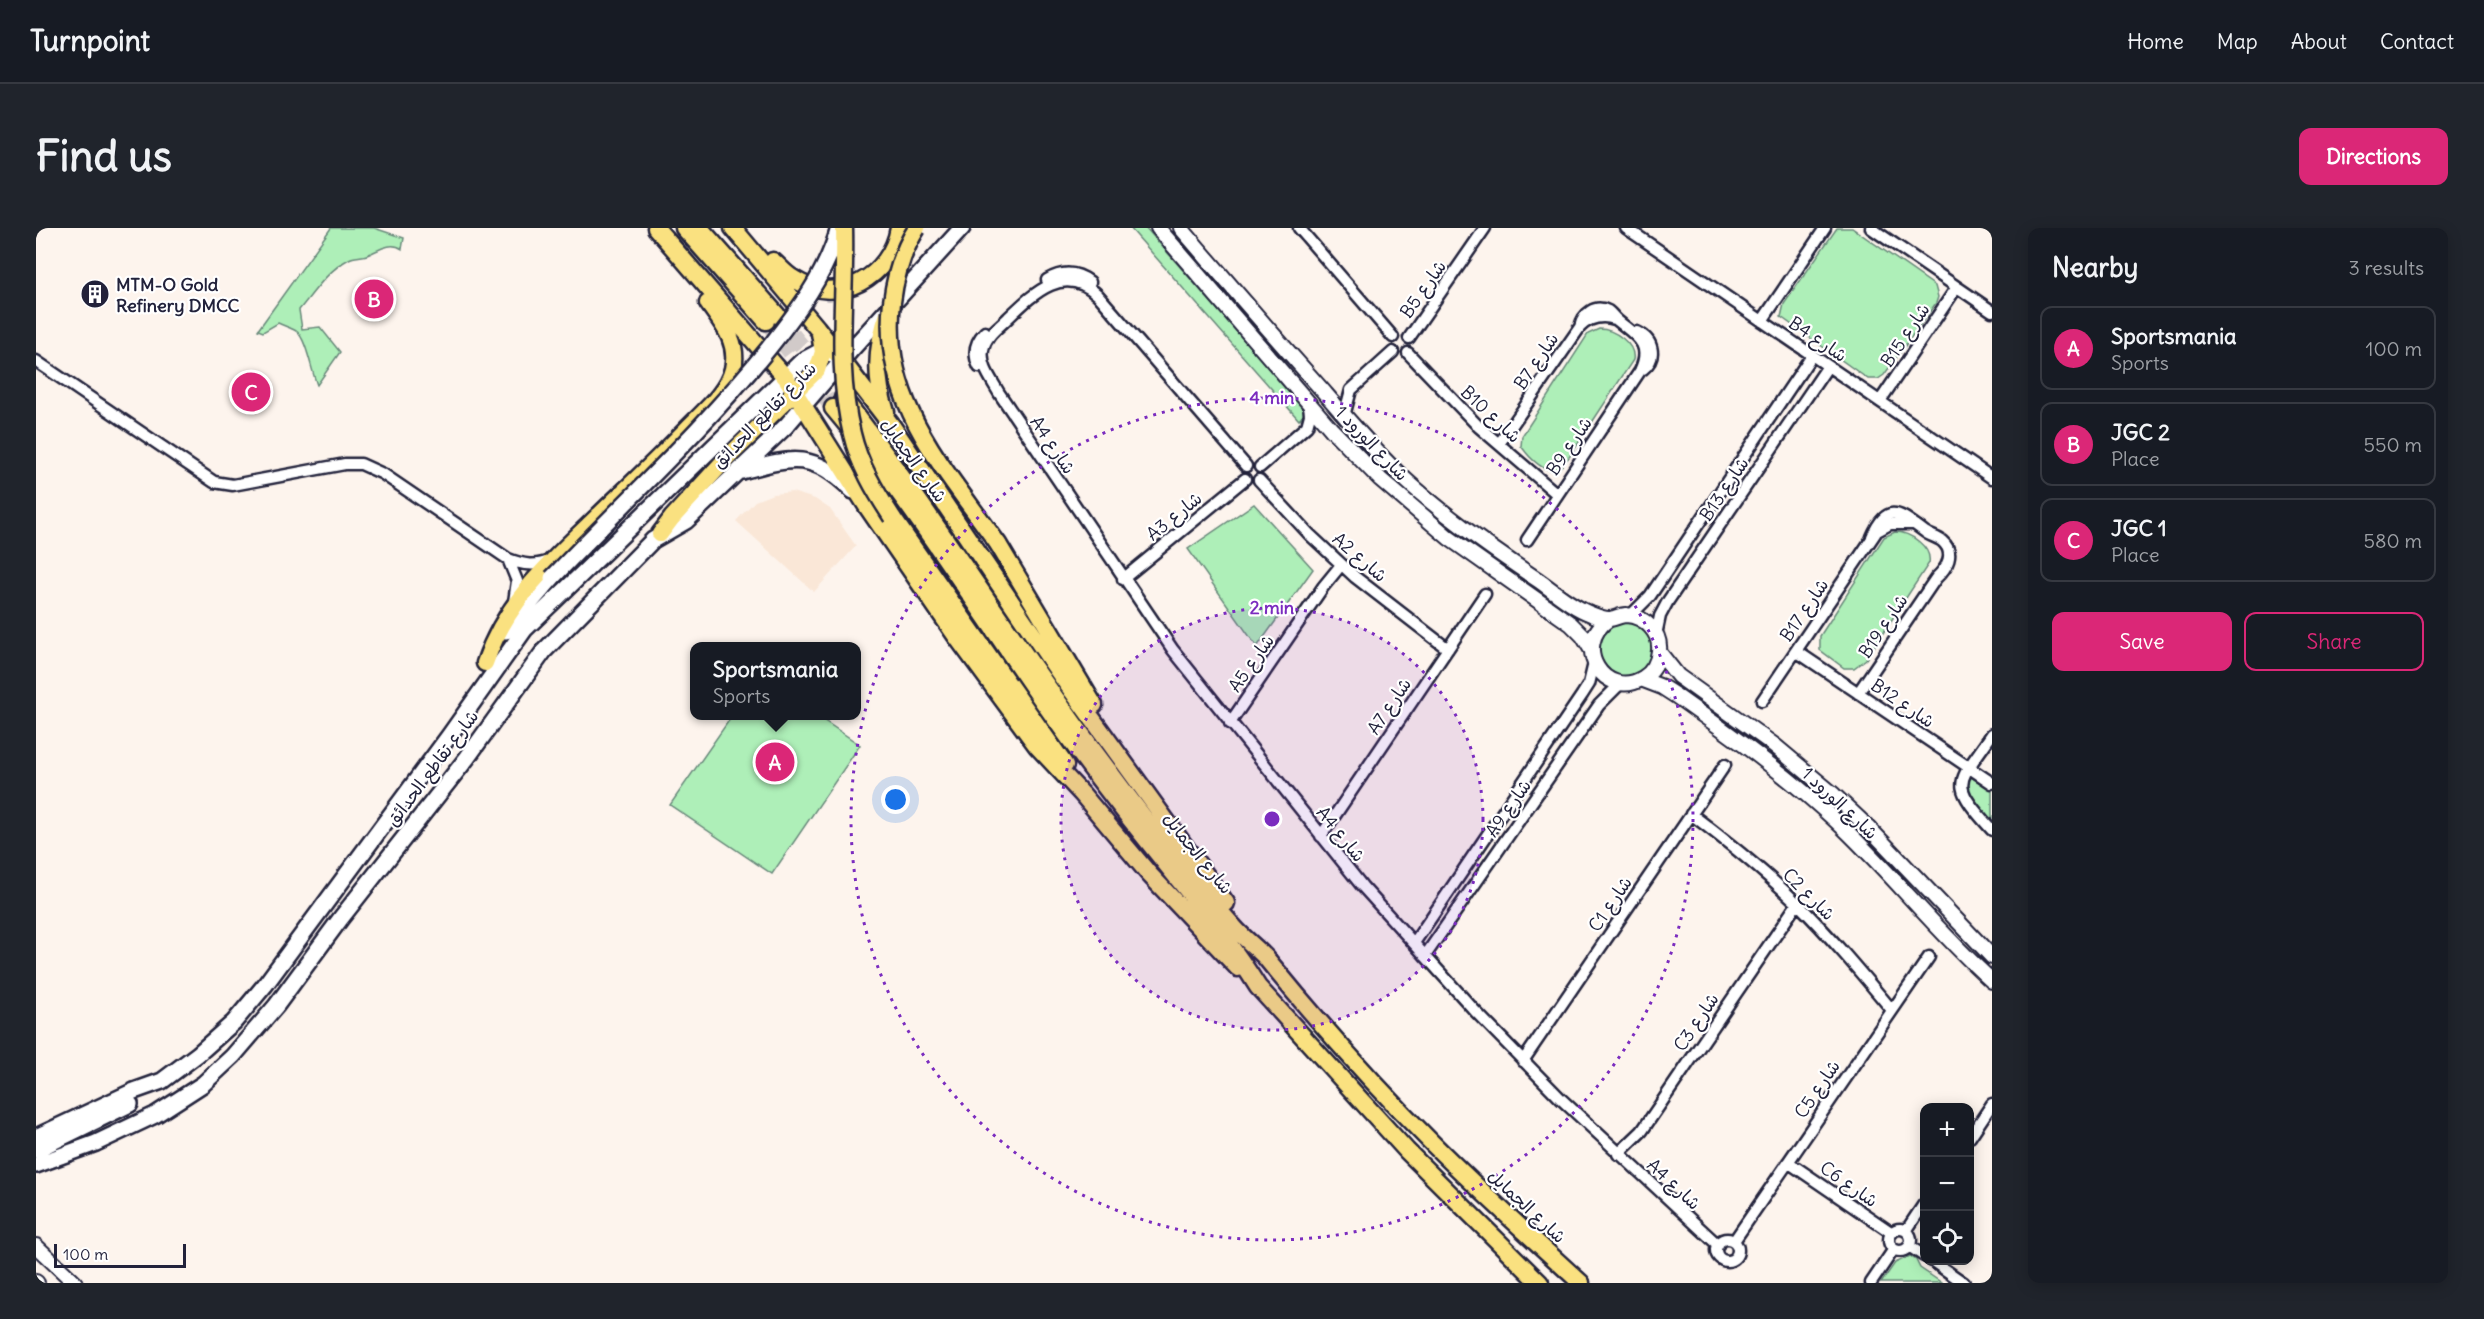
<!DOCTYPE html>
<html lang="en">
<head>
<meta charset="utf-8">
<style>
  body { margin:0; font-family:Delius,"Playpen Sans Arabic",sans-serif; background:#20242c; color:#f1f3f6 }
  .controls { position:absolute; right:18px; bottom:18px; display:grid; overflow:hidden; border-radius:12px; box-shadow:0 3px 15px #0003 }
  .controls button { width:54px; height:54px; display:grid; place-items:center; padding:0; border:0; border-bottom:2px solid #363941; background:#171b24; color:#f1f3f6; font:30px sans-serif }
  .scale { position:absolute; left:18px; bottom:15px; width:132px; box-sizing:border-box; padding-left:6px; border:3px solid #22223b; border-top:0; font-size:16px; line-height:21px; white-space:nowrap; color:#22223b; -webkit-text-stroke:4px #fff; paint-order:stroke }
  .you { position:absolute; left:860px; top:572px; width:21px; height:21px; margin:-15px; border:4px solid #fff; border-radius:50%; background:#1a73e8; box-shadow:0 0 0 9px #1a73e833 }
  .badge { display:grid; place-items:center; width:39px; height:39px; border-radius:50%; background:#db2777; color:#fff; font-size:20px; font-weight:700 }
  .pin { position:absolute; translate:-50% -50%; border:3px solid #fff; box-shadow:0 2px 6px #0006 }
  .popup { position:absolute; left:654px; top:414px; width:171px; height:78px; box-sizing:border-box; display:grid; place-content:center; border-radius:12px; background:#171b24; filter:drop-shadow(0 2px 4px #0005); font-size:20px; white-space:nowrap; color:#9ea1a6 }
  .popup b { font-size:22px; color:#f1f3f6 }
  .popup::after { content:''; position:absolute; left:50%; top:100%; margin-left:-12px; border:12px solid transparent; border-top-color:#171b24 }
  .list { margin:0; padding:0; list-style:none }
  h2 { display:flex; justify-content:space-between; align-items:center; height:78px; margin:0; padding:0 24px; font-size:26px }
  h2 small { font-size:20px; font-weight:400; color:#9ea1a6 }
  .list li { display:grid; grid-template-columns:39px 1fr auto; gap:18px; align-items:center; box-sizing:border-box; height:84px; margin:0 12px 12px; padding:0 12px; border:2px solid #363941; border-radius:12px }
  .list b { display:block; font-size:22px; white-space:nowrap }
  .list p { margin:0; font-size:20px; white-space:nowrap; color:#9ea1a6 }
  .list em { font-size:20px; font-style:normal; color:#9ea1a6 }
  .actions { display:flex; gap:12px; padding:18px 24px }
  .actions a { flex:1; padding:14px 0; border:2px solid #db2777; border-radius:12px; text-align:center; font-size:21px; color:#db2777 }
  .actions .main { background:#db2777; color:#fff }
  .icon { flex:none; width:33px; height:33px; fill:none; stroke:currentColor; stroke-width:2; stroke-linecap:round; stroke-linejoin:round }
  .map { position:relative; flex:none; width:1956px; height:1055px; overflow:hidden; border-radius:12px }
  header { display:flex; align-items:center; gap:36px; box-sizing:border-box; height:84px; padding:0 30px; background:#171b24; border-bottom:2px solid #363941 }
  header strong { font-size:28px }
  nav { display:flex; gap:33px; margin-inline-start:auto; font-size:21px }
  .intro { display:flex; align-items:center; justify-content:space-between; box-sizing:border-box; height:144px; padding:0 36px }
  h1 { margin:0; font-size:42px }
  .button { padding:15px 27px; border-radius:12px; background:#db2777; color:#fff; font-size:21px; font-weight:700 }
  main { display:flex; gap:36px; padding:0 36px }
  aside { flex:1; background:#171b24; border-radius:12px; box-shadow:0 3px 15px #0003 }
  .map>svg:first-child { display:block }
  .built { fill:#fae7d7 }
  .green { fill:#aeefb8; stroke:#68887a; stroke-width:1.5 }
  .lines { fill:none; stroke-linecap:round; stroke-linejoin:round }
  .primary-tunnel { stroke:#d1cac9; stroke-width:16; stroke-dasharray:16 8; stroke-linecap:butt }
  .minor-casing { stroke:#22223b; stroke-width:15 }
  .tertiary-casing { stroke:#22223b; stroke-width:18 }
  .secondary-casing { stroke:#22223b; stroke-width:20 }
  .primary-casing { stroke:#22223b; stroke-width:21 }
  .minor { stroke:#fff; stroke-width:10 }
  .tertiary { stroke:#fff; stroke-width:14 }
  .secondary { stroke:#fff; stroke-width:15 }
  .primary { stroke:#fae180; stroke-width:16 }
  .secondary-bridge-casing { stroke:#22223b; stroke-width:20; stroke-linecap:butt }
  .primary-bridge-casing { stroke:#22223b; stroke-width:21; stroke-linecap:butt }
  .secondary-bridge { stroke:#fff; stroke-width:15 }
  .primary-bridge { stroke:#fae180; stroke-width:16 }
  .ring { fill:none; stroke:#7b2cbf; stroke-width:3; stroke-dasharray:3 6 }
  .labels { text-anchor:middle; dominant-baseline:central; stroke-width:4.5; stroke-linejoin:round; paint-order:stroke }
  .poi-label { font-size:18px; font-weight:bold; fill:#22223b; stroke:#fff; text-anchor:start }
  .street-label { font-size:18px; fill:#22223b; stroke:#fff }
  .centre { fill:#7b2cbf; stroke:#fff; stroke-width:3 }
  .ring-label { font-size:18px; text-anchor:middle; font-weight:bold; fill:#7b2cbf; stroke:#fff; stroke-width:4.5; stroke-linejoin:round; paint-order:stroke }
</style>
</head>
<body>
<header>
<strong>Turnpoint</strong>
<nav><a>Home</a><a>Map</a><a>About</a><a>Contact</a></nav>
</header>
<div class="intro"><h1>Find us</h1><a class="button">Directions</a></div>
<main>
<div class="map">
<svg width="1956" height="1055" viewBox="0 0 1956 1055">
  <rect width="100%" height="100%" fill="#fdf4ed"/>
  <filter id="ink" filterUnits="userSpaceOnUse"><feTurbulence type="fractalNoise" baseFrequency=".0167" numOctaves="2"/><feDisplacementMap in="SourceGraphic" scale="12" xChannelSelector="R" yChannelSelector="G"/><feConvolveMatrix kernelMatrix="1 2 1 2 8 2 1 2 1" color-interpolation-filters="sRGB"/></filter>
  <g filter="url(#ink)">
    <path class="built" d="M756 264 779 271 794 281 820 318 778 364 700 293 719 273 737 266Z"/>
    <path class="green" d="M295 0H338L368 10 366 21C355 13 343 22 331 27 325 29 318 28 313 31 291 43 278 64 263 82L266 101 284 99 304 124 281 157C276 145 270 109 260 103 255 100 248 98 242 95L227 104 222 102Z
      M1094 0H1110L1250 160H1253L1266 175 1270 184 1263 192Z
      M1801 0H1816L1899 58 1902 69 1900 75 1848 147 1842 151H1832L1745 89 1748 76Z
      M1563 101C1578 101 1600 116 1597 132L1534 228C1531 231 1528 236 1524 239 1511 250 1492 228 1485 218L1486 208 1552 106Z
      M1218 276 1277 341 1221 419 1152 321Z
      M1859 304C1874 304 1896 319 1893 335L1830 431 1818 440H1808L1784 422V408L1848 309Z
      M1563 422a27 27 0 1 1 54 0a27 27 0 1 1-54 0Z
      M696 488H781L824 517 736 646 634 577Z
      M1932 547 1956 562V597C1945 583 1924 566 1932 547Z
      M1874 1028 1880 1032 1884 1040 1906 1055H1845L1859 1035Z"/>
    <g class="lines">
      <path class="primary-tunnel" d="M741 87 807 170
        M730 93 797 180"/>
      <g class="minor-casing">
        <path id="minor" d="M1263 0 1357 109
          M1590 0 1956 250
          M1835 0 1956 83
          M1011 52C1026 43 1040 43 1054 54
          M1726 93 1789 0
          M1544 99C1554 89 1566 87 1579 91
          M1601 104C1618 112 1621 130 1607 141
          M1373 110 1449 0
          M1372 125 1443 199 1521 266
          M0 133 178 254 197 257 309 236H325L347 246 472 331C487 337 500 339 515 332
          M943 139C937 126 939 114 949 104
          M1844 173 1921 59
          M1308 188 1315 162 1357 124
          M1463 216 1544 99C1547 86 1559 76 1572 83 1576 86 1578 90 1582 93 1600 108 1617 116 1604 143L1491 312
          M1210 238 1062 67C1028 35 998 65 972 90 962 100 949 108 947 122 944 138 956 152 963 165L1137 422 1326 658 1439 783 1525 871 1682 1017
          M1224 239 1271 198 1274 187 1273 175
          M1223 252 1273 306 1319 349 1412 421
          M472 331 481 353 478 374
          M1087 351 1209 251
          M1594 388 1614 368 1776 127
          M1620 407 1624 388 1632 373 1792 138
          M1760 423 1956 555
          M1822 465 1900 350C1911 340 1920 325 1906 313 1901 309 1894 308 1889 304 1865 287 1852 271 1836 309
          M1726 473 1841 303 1854 296H1877
          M1194 495 1287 359 1305 337
          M1956 506C1922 557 1911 552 1956 602
          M1655 586C1692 614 1728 643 1761 675 1795 709 1825 745 1856 782
          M1285 608 1449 366
          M1378 715 1546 467 1553 456 1558 435
          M1389 728 1563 477 1585 455
          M1487 833 1689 537
          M1934 909 1956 876
          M1582 926 1606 903 1761 676
          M1752 934 1856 1005
          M1853 1012a11 11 0 1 1 22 0a11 11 0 1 1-22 0Z
          M1870 1003 1888 976
          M1680 1022a11 11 0 1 1 22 0a11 11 0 1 1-22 0Z
          M1698 1013 1893 729
          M1873 1018 1888 1028
          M1895 1032 1928 1055
          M1835 1055 1858 1021"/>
      </g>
      <g class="tertiary-casing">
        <path id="tertiary" d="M1122 0 1296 202 1344 251 1413 310 1535 396 1547 408 1555 421
          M1145 0C1192 55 1240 110 1288 164 1312 192 1335 219 1361 244 1405 285 1453 319 1502 352 1519 364 1536 379 1555 386 1560 388 1567 391 1573 391 1578 391 1584 387 1590 387 1609 388 1625 405 1623 423 1622 434 1617 444 1607 450 1569 473 1534 418 1573 391
          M1623 424 1642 448 1738 517 1798 567 1833 600 1956 729
          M1605 451 1626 459 1640 468C1695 507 1750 546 1799 592 1854 643 1900 703 1956 753
          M0 1018 39 1055
          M0 1054 1 1055"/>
      </g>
      <g class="secondary-casing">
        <path id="secondary" d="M706 243C757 229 776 223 817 263
          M470 403 516 350
          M0 909 98 863 126 853 162 826 198 794 229 757 413 508 489 401 766 133 783 124 796 127
          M0 922 94 876
          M0 937 60 915 119 887 167 856 197 828 240 778 305 690 431 530 508 423 617 312 650 293 750 198 815 122 926 0"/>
      </g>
      <g class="primary-casing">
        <path id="primary" d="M620 0 750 150 830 277 920 408 1001 518 1046 566 1113 646 1202 740
          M648 0 730 93
          M664 0 741 87
          M697 0 781 100 856 198 1026 449 1190 675
          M737 33C744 39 750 47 758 51 802 79 855 49 863 0
          M807 170C900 290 979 419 1070 539 1110 593 1152 648 1197 698 1207 710 1220 719 1230 730 1283 795 1338 857 1397 916 1445 964 1495 1009 1545 1055
          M797 180C885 284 955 403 1035 513 1065 555 1097 595 1130 636 1162 676 1195 715 1222 759L1371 923 1504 1055
          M850 184C838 149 840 117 853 83
          M856 289 1029 537
          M624 306 636 290 689 232 781 142 787 124 784 105
          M962 316 1058 477
          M449 435C469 376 511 337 555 295 587 264 619 234 650 202 667 184 691 166 697 141 703 114 687 96 672 75"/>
      </g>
      <use href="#minor" class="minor"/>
      <use href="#tertiary" class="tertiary"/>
      <use href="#secondary" class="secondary"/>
      <use href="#primary" class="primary"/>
      <g class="secondary-bridge-casing">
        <path id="secondary-bridge" d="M516 350C589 273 666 203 732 121 762 83 790 47 803 0"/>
      </g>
      <g class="primary-bridge-casing">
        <path id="primary-bridge" d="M808 0C810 69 799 139 816 206 823 236 839 263 856 289
          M881 0C867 22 859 49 856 74 844 173 909 240 962 316"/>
      </g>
      <use href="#secondary-bridge" class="secondary-bridge"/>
      <use href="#primary-bridge" class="primary-bridge"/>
    </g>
  </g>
  <circle cx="1236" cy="591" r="211" fill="#7b2cbf" fill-opacity=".12"/>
  <g class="ring">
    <circle cx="1236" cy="591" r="211"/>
    <circle cx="1236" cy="591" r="421"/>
  </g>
  <defs>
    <g id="building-disc" transform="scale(1.5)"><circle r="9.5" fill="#22223b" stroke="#fff"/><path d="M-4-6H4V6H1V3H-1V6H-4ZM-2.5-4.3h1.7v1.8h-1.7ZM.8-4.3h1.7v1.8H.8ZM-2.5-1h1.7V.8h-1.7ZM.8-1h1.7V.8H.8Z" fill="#fff"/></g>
  </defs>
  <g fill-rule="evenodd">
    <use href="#building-disc" x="59" y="66"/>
  </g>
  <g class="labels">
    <g class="poi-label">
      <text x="80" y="56">MTM-O Gold<tspan x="80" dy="21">Refinery DMCC</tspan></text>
    </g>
    <g class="street-label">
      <text transform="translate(1387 61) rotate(-55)">B5 شارع</text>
      <text transform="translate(1869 107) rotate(-56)">B15 شارع</text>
      <text transform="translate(1782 111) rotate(34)">B4 شارع</text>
      <text transform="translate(1500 133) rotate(-56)">B7 شارع</text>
      <text transform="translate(1455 186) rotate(43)">B10 شارع</text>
      <text transform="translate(728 187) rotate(-46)">شارع تقاطع الحدائق</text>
      <text transform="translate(1336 215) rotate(46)">شارع الورود 1</text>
      <text transform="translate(1017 217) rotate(56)">A4 شارع</text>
      <text transform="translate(1533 218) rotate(-56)">B9 شارع</text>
      <text transform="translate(878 232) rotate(54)">شارع الجمايل</text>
      <text transform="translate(1688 261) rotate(-56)">B13 شارع</text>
      <text transform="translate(1138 288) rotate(-39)">A3 شارع</text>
      <text transform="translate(1324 329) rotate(41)">A2 شارع</text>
      <text transform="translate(1768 382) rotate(-56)">B17 شارع</text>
      <text transform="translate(1847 398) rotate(-56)">B19 شارع</text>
      <text transform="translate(1215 435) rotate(-55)">A5 شارع</text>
      <text transform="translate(1867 475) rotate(34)">B12 شارع</text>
      <text transform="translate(1353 478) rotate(-56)">A7 شارع</text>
      <text transform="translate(396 540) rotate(-53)">شارع تقاطع الحدائق</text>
      <text transform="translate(1804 575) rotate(43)">شارع الورود 1</text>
      <text transform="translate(1472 580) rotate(-55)">A9 شارع</text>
      <text transform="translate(1305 606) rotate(51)">A4 شارع</text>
      <text transform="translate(1162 625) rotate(51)">شارع الجمايل</text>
      <text transform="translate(1773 666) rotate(45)">C2 شارع</text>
      <text transform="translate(1574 676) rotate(-56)">C1 شارع</text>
      <text transform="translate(1660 794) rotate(-56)">C3 شارع</text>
      <text transform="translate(1781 861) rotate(-56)">C5 شارع</text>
      <text transform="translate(1638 956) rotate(43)">A4 شارع</text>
      <text transform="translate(1813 956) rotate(35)">C6 شارع</text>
      <text transform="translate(1491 978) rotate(43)">شارع الجمايل</text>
    </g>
  </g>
  <circle cx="1236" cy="591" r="9" class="centre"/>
  <g class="ring-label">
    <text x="1236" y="176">4 min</text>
    <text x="1236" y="386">2 min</text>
  </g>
</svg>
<div class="controls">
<button>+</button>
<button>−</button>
<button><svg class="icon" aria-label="locate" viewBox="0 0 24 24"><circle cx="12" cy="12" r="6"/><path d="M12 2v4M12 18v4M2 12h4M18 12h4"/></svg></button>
</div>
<div class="scale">100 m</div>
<div class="you"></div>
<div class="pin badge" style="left:739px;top:534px">A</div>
<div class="popup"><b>Sportsmania</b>Sports</div>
<div class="pin badge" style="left:338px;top:71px">B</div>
<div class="pin badge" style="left:215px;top:164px">C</div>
</div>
<aside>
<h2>Nearby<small>3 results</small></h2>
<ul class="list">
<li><span class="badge">A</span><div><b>Sportsmania</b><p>Sports</p></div><em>100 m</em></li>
<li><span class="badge">B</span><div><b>JGC 2</b><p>Place</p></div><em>550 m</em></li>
<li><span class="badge">C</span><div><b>JGC 1</b><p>Place</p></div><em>580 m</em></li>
</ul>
<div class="actions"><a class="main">Save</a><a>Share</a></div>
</aside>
</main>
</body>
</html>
